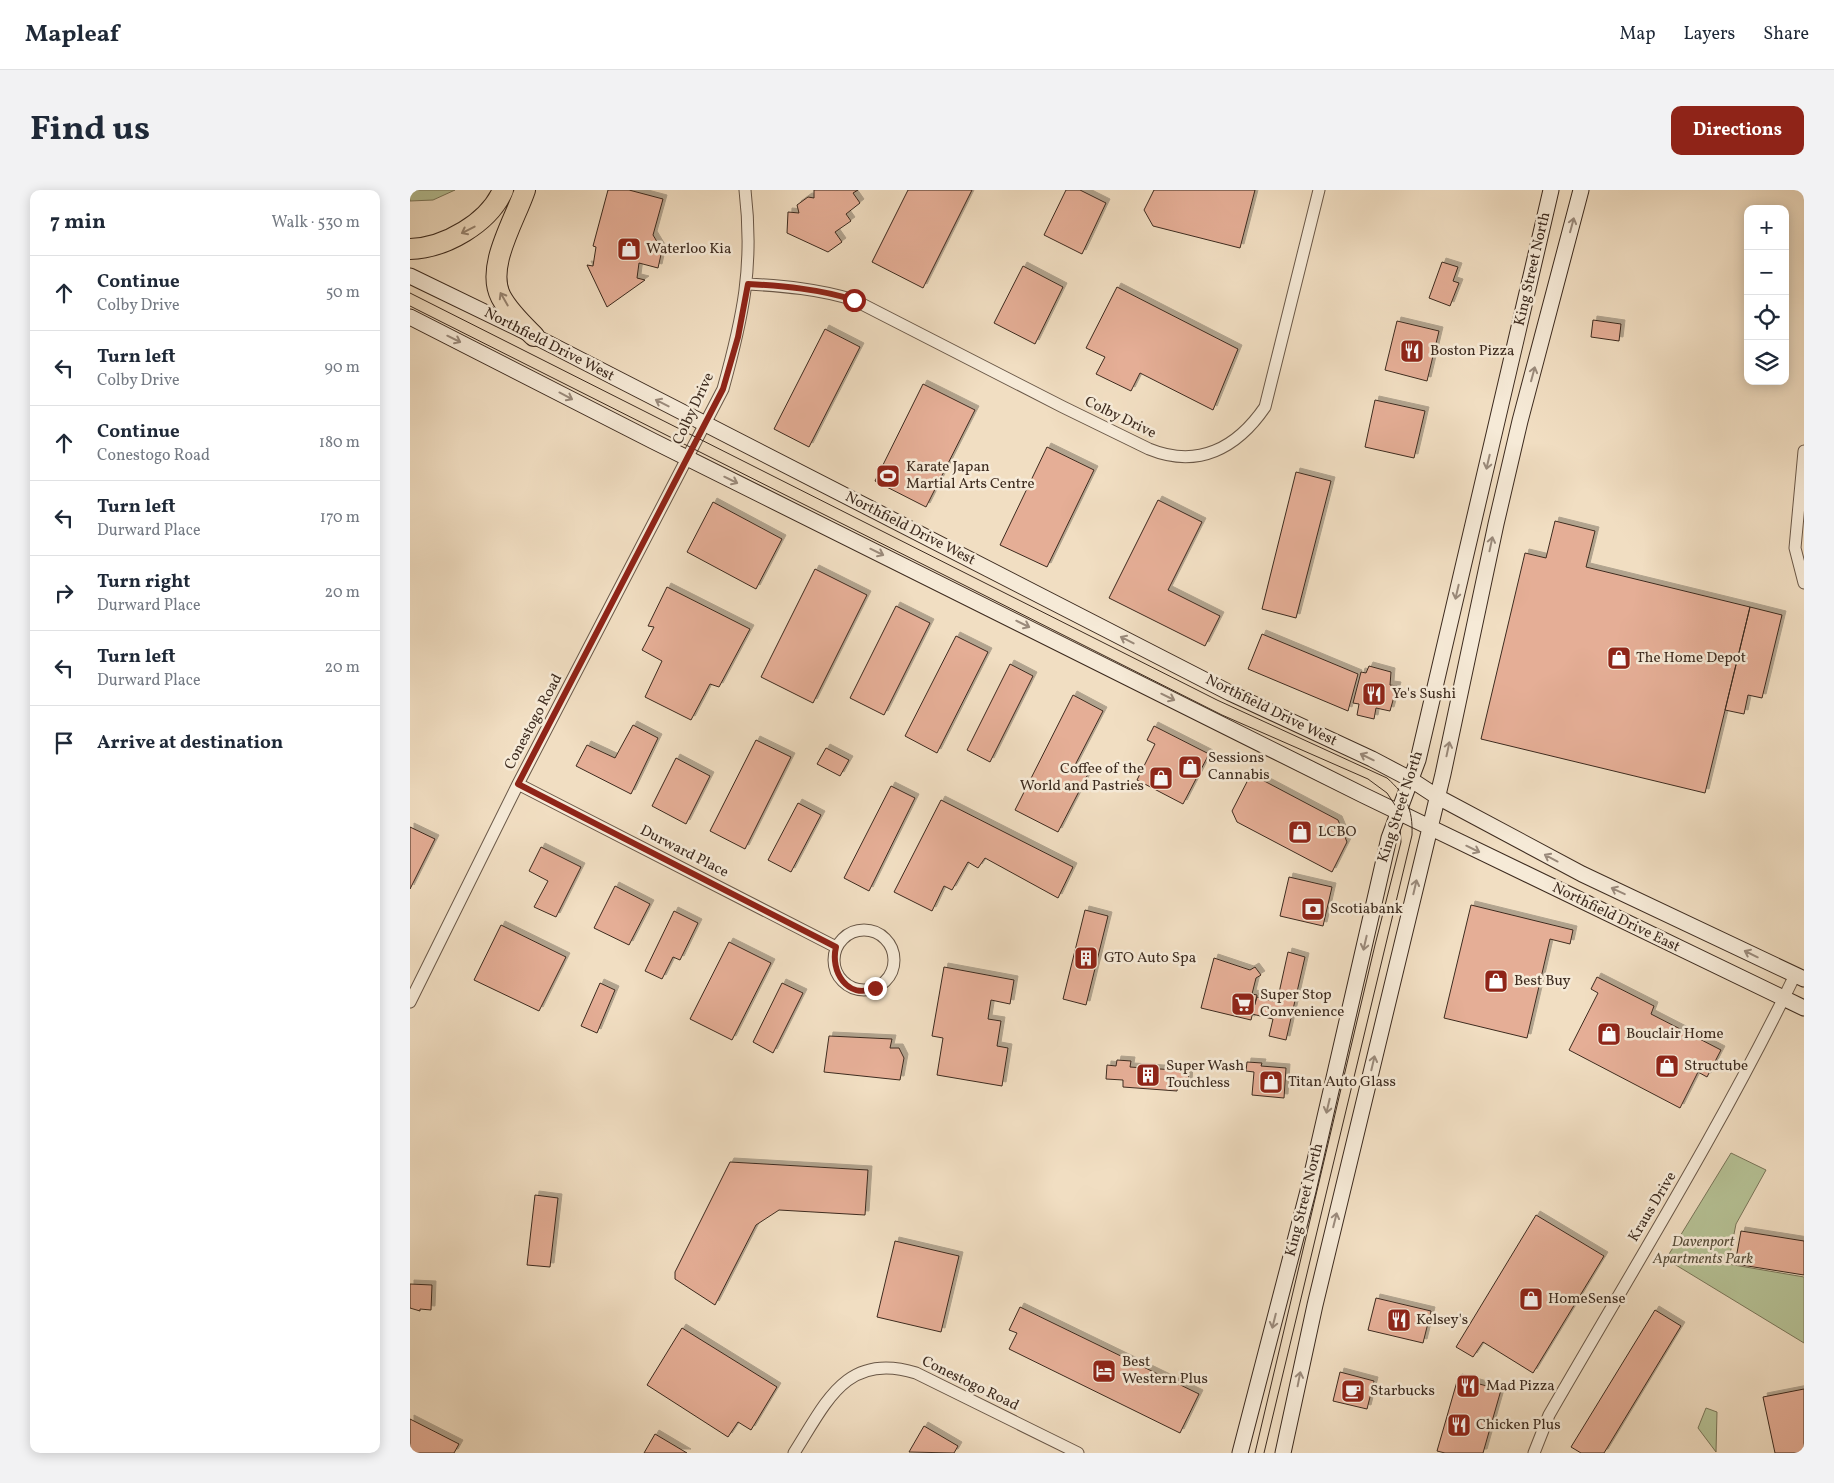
<!DOCTYPE html>
<html lang="en">
<head>
<meta charset="utf-8">
<style>
  body { margin:0; font-family:Vollkorn,serif; background:#f2f2f3; color:#1f2937 }
  .controls { position:absolute; right:15px; top:15px; display:grid; overflow:hidden; border-radius:10px; box-shadow:0 2px 12px #0003 }
  .controls button { width:45px; height:45px; display:grid; place-items:center; padding:0; border:0; border-bottom:1px solid #e0e1e3; background:#fff; color:#1f2937; font:25px sans-serif }
  .stop { position:absolute; width:15px; height:15px; margin:-11px; border:4px solid #8f2418; border-radius:50%; background:#fff }
  .stop.end { background:#8f2418; border-color:#fff; box-shadow:0 1px 5px #0008 }
  .list { margin:0; padding:0; list-style:none }
  h2 { display:flex; justify-content:space-between; align-items:center; height:65px; margin:0; padding:0 20px; font-size:21px }
  h2 small { font-size:16px; font-weight:400; color:#747a83 }
  .list li { display:grid; grid-template-columns:32px 1fr auto; gap:15px; align-items:center; box-sizing:border-box; height:75px; padding:0 20px; border-top:1px solid #e0e1e3 }
  .list b { display:block; font-size:19px; white-space:nowrap }
  .list p { margin:0; font-size:16px; white-space:nowrap; color:#747a83 }
  .list em { font-size:16px; font-style:normal; color:#747a83 }
  .icon { flex:none; width:28px; height:28px; fill:none; stroke:currentColor; stroke-width:2; stroke-linecap:round; stroke-linejoin:round }
  .map { position:relative; flex:none; width:1394px; height:1263px; overflow:hidden; border-radius:10px }
  header { display:flex; align-items:center; gap:30px; box-sizing:border-box; height:70px; padding:0 25px; background:#fff; border-bottom:1px solid #e0e1e3 }
  header strong { font-size:24px }
  nav { display:flex; gap:28px; margin-inline-start:auto; font-size:18px }
  .intro { display:flex; align-items:center; justify-content:space-between; box-sizing:border-box; height:120px; padding:0 30px }
  h1 { margin:0; font-size:35px }
  .button { padding:12px 22px; border-radius:10px; background:#8f2418; color:#fff; font-size:18px; font-weight:700 }
  main { display:flex; gap:30px; padding:0 30px }
  aside { flex:1; background:#fff; border-radius:10px; box-shadow:0 2px 12px #0003 }
  .map>svg:first-child { display:block }
  .green { fill:#b6c296; stroke:#7a765a }
  .building { fill:#e5ae96; stroke:#3d2b1f; filter:url(#shadow) }
  .lines { fill:none; stroke-linecap:round; stroke-linejoin:round }
  .street-casing { stroke:#6a5848; stroke-width:13 }
  .secondary-casing { stroke:#3d2b1f; stroke-width:17 }
  .highway-casing { stroke:#3d2b1f; stroke-width:22 }
  .street { stroke:#f6ead7; stroke-width:11 }
  .secondary { stroke:#f6ead7; stroke-width:15 }
  .highway { stroke:#f1dec2; stroke-width:20 }
  .tram { stroke:#3d2b1f; stroke-width:1 }
  .oneway { stroke:#9a8a7b }
  .oneway2 { stroke:#978470 }
  .route { stroke:#8f2418; stroke-width:6 }
  .labels { text-anchor:middle; dominant-baseline:central; stroke-width:5; stroke-linejoin:round; paint-order:stroke }
  .poi-label { font-size:15px; fill:#3d2b1f; stroke:#f6ead7; text-anchor:start }
  .street-label { font-size:15px; fill:#3d2b1f; stroke:#f6ead7 }
  .park-label { font-size:15px; font-style:italic; fill:#5b513d; stroke:#f6ead7 }
</style>
</head>
<body>
<header>
<strong>Mapleaf</strong>
<nav><a>Map</a><a>Layers</a><a>Share</a></nav>
</header>
<div class="intro"><h1>Find us</h1><a class="button">Directions</a></div>
<main>
<aside>
<h2>7 min<small>Walk · 530 m</small></h2>
<ul class="list">
<li><svg class="icon" aria-label="ahead" viewBox="0 0 24 24"><path d="M12 20V5M6 11l6-6 6 6"/></svg><div><b>Continue</b><p>Colby Drive</p></div><em>50 m</em></li>
<li><svg class="icon" aria-label="left" viewBox="0 0 24 24"><path d="M17 20v-9H6M10 6l-5 5 5 5"/></svg><div><b>Turn left</b><p>Colby Drive</p></div><em>90 m</em></li>
<li><svg class="icon" aria-label="ahead" viewBox="0 0 24 24"><path d="M12 20V5M6 11l6-6 6 6"/></svg><div><b>Continue</b><p>Conestogo Road</p></div><em>180 m</em></li>
<li><svg class="icon" aria-label="left" viewBox="0 0 24 24"><path d="M17 20v-9H6M10 6l-5 5 5 5"/></svg><div><b>Turn left</b><p>Durward Place</p></div><em>170 m</em></li>
<li><svg class="icon" aria-label="right" viewBox="0 0 24 24"><path d="M7 20v-9h11M14 6l5 5-5 5"/></svg><div><b>Turn right</b><p>Durward Place</p></div><em>20 m</em></li>
<li><svg class="icon" aria-label="left" viewBox="0 0 24 24"><path d="M17 20v-9H6M10 6l-5 5 5 5"/></svg><div><b>Turn left</b><p>Durward Place</p></div><em>20 m</em></li>
<li><svg class="icon" aria-label="arrive" viewBox="0 0 24 24"><path d="M6 21V4h12l-3 4 3 4H6"/></svg><div><b>Arrive at destination</b></div></li>
</ul>
</aside>
<div class="map">
<svg width="1394" height="1263" viewBox="0 0 1394 1263">
  <defs>
    <filter id="shadow"><feDropShadow dx="4" dy="-4" stdDeviation="0" flood-color="#0004"/></filter>
  </defs>
  <rect width="100%" height="100%" fill="#f1dec2"/>
  <filter id="stains"><feTurbulence type="fractalNoise" baseFrequency=".004" numOctaves="4"/><feColorMatrix values="0 0 0 0 .2 0 0 0 0 .09 0 0 0 0 .02 0 0 0 .5 -.17"/></filter>
  <radialGradient id="worn" r=".72"><stop offset=".6" stop-color="#630" stop-opacity="0"/><stop offset="1" stop-color="#630" stop-opacity=".3"/></radialGradient>
  <path class="green" d="M0 0H45L23 10 0 11Z
    M1321 963 1356 980 1326 1034 1318 1074 1394 1087V1153L1256 1069Z
    M1296 1218 1307 1222 1306 1262 1288 1238Z"/>
  <path class="building" d="M198 0H219L253 9 243 45 252 60 248 78 229 73 227 88 235 90 197 117 177 75 183 76 186 57 183 56Z
    M404 0H448L443 3 450 13 436 24 441 31 425 42 432 52 418 62 377 43 378 22 389 23 387 15 398 7 404 8Z
    M498 0H562L513 98 462 72Z
    M656 0H670L696 13 672 64 634 45Z
    M744 0H845L830 58 743 36 734 20Z
    M1032 72 1048 77 1043 91 1049 93 1040 116 1019 108Z
    M613 76 653 97 625 154 584 133Z
    M707 97 828 159 803 220 730 183 721 201 686 184 695 167 676 158Z
    M1183 130 1211 134 1209 151 1181 147Z
    M987 131 1029 141 1017 191 975 180Z
    M415 139 450 157 399 257 364 239Z
    M513 194 565 220 516 317 465 291Z
    M965 210 1015 221 1004 268 955 257Z
    M637 257 684 280 637 377 590 355Z
    M886 282 921 291 886 428 852 419Z
    M748 310 792 332 758 400 810 426 795 456 699 408Z
    M303 312 372 349 346 399 277 362Z
    M1145 331 1185 341 1176 377 1340 417 1295 603 1071 549 1115 363 1136 368Z
    M405 379 457 405 403 513 351 487Z
    M257 397 340 439 309 497 300 494 281 530 235 507 252 471 232 460 244 437 238 436Z
    M486 416 520 433 474 525 440 508Z
    M1340 417 1372 425 1352 508 1338 505 1334 524 1315 520Z
    M852 444 948 484 938 521 838 479Z
    M546 446 578 462 527 563 495 546Z
    M600 474 623 486 580 572 557 560Z
    M959 476 981 482 980 495 987 496 980 521 966 518 964 529 947 525 949 514 943 513 951 482 956 483Z
    M663 505 693 521 664 577 678 584 648 642 605 620Z
    M223 535 248 548 221 604 166 576 177 555 205 568Z
    M744 536 799 564 773 614 727 590 745 554 737 550Z
    M346 550 381 567 335 659 300 641Z
    M416 558 439 570 430 586 407 574Z
    M266 568 300 586 276 634 242 616Z
    M841 584 928 630 937 652 922 682 827 632 822 621Z
    M481 596 505 608 459 701 434 688Z
    M531 610 663 677 648 708 575 668 568 678 558 672 542 700 534 696 522 721 484 702Z
    M388 613 411 625 381 682 358 670Z
    M0 637 25 649 0 699Z
    M131 657 171 677 146 727 124 717 138 691 119 681Z
    M879 687 922 697 913 736 870 726Z
    M205 696 240 714 219 755 184 738Z
    M1061 715 1163 740 1160 754 1140 749 1117 848 1034 828Z
    M675 720 698 726 676 815 653 809Z
    M264 721 288 733 270 770 263 767 252 789 235 781Z
    M91 735 156 767 129 821 64 790Z
    M319 752 361 773 322 850 280 829Z
    M878 762 895 767 876 850 859 846 863 829 842 824 847 807 867 812Z
    M804 768 840 780 845 777 851 785 846 788 842 804 847 805 841 830 791 818Z
    M534 777 604 790 600 814 581 810 578 829 591 831 587 856 598 858 592 896 527 885 533 848 522 846Z
    M1187 787 1244 816 1241 824 1311 860 1297 887 1288 882 1270 918 1159 860 1188 803 1181 799Z
    M190 793 205 800 187 843 171 836Z
    M372 793 393 803 363 863 343 852Z
    M419 846 482 849 480 858H489L494 868 490 890 414 882Z
    M707 870 721 871 720 877 765 880V876L779 877 778 896 768 895 767 901 713 897V890L696 889 697 875 706 876Z
    M837 872 852 873 851 876 876 878 874 908 842 905 844 882 836 881Z
    M320 972 458 980 455 1025 369 1020 346 1035 305 1115 265 1089V1082Z
    M125 1005 148 1008 140 1077 117 1075Z
    M1126 1025 1194 1066 1123 1183 1073 1152 1063 1167 1046 1157Z
    M1331 1041 1394 1051V1085L1325 1074Z
    M485 1051 549 1066 531 1142 467 1127Z
    M0 1094 22 1095 21 1120 10 1119V1121L0 1118Z
    M966 1108 1021 1121 1013 1153 958 1140Z
    M610 1117 789 1204 770 1243 599 1159 607 1143 599 1140Z
    M1245 1120 1271 1136 1194 1263H1171L1161 1257Z
    M272 1138 367 1197 341 1240 328 1232 318 1247 237 1195Z
    M930 1182 964 1191 957 1219 923 1211Z
    M1048 1188 1091 1200 1073 1263H1035L1027 1261Z
    M1394 1199V1263H1365L1353 1207Z
    M0 1229 49 1254 44 1263H0Z
    M514 1236 548 1256 544 1263 499 1262Z
    M245 1244 277 1263H234Z"/>
  <g class="lines">
    <g class="street-casing">
      <path id="street" d="M338 94C374 96 409 99 444 110L653 217 739 259C788 279 827 258 855 217L909 0
        M1394 261 1385 358 1394 393
        M108 594 426 757
        M424 770a30 30 0 1 1 60 0a30 30 0 1 1-60 0Z
        M0 812 108 594 313 199C333 127 344 76 335 0
        M384 1263C416 1213 436 1161 506 1183L668 1263
        M1124 1263 1139 1225C1223 1079 1312 936 1385 785"/>
    </g>
    <g class="secondary-casing">
      <path id="secondary" d="M0 86 124 146 820 503 962 569 1000 589 1026 606 1172 684 1394 789
        M0 127 243 251 953 605 1394 818
        M830 1263 898 1001 979 648 1008 570 1141 0
        M873 1263 905 1115 1033 584 1086 334 1110 231 1171 0"/>
    </g>
    <g class="highway-casing">
      <path id="highway" d="M115 0C105 30 75 77 91 107 99 122 113 135 124 146
        M0 59C35 58 79 33 93 0"/>
    </g>
    <use href="#street" class="street"/>
    <use href="#secondary" class="secondary"/>
    <use href="#highway" class="highway"/>
    <path class="tram" d="M0 103 807 510 977 588C996 605 1003 619 1002 645L854 1263
      M0 116 812 525 958 589 977 603 989 621 991 652 965 755 845 1263"/>
  </g>
  <defs><path id="oneway-shaft" d="M-6 0H5M1.5-3L5.5 0L1.5 3" fill="none" stroke-width="1.6" stroke-linecap="round" stroke-linejoin="round" transform="scale(1.25)"/></defs>
  <g class="oneway">
    <use href="#oneway-shaft" transform="translate(1162 35) rotate(-75)"/>
    <use href="#oneway-shaft" transform="translate(44 149) rotate(26)"/>
    <use href="#oneway-shaft" transform="translate(1123 184) rotate(-75)"/>
    <use href="#oneway-shaft" transform="translate(156 206) rotate(28)"/>
    <use href="#oneway-shaft" transform="translate(252 213) rotate(-153)"/>
    <use href="#oneway-shaft" transform="translate(1078 272) rotate(103)"/>
    <use href="#oneway-shaft" transform="translate(321 290) rotate(26)"/>
    <use href="#oneway-shaft" transform="translate(1081 354) rotate(-78)"/>
    <use href="#oneway-shaft" transform="translate(467 362) rotate(26)"/>
    <use href="#oneway-shaft" transform="translate(1047 402) rotate(103)"/>
    <use href="#oneway-shaft" transform="translate(613 434) rotate(26)"/>
    <use href="#oneway-shaft" transform="translate(717 450) rotate(-153)"/>
    <use href="#oneway-shaft" transform="translate(758 507) rotate(26)"/>
    <use href="#oneway-shaft" transform="translate(1038 559) rotate(-78)"/>
    <use href="#oneway-shaft" transform="translate(957 567) rotate(-154)"/>
    <use href="#oneway-shaft" transform="translate(1063 659) rotate(26)"/>
    <use href="#oneway-shaft" transform="translate(1141 668) rotate(-152)"/>
    <use href="#oneway-shaft" transform="translate(1005 697) rotate(-77)"/>
    <use href="#oneway-shaft" transform="translate(1208 701) rotate(-155)"/>
    <use href="#oneway-shaft" transform="translate(955 753) rotate(103)"/>
    <use href="#oneway-shaft" transform="translate(1341 764) rotate(-154)"/>
    <use href="#oneway-shaft" transform="translate(963 873) rotate(-77)"/>
    <use href="#oneway-shaft" transform="translate(918 916) rotate(103)"/>
    <use href="#oneway-shaft" transform="translate(925 1030) rotate(-76)"/>
    <use href="#oneway-shaft" transform="translate(864 1131) rotate(104)"/>
    <use href="#oneway-shaft" transform="translate(889 1189) rotate(-79)"/>
  </g>
  <g class="oneway2">
    <use href="#oneway-shaft" transform="translate(58 40) rotate(153)"/>
    <use href="#oneway-shaft" transform="translate(94 109) rotate(-120)"/>
  </g>
  <g class="lines">
    <path class="route" d="M444 110C409 99 374 96 338 94L328 147 313 199 108 594 426 757C420 781 437 810 465 798"/>
  </g>
  <defs>
    <g id="shop-square" transform="scale(1.25)"><rect x="-9" y="-9" width="18" height="18" rx="4" fill="#8f2418" stroke="#f6ead7"/><path d="M-5-2.5h2.3a2.7 3.5 0 0 1 5.4 0H5L5.5 6h-11ZM-1.5-2.5h3a1.5 2.3 0 0 0-3 0Z" fill="#fff"/></g>
    <g id="restaurant-square" transform="scale(1.25)"><rect x="-9" y="-9" width="18" height="18" rx="4" fill="#8f2418" stroke="#f6ead7"/><path d="M-5-6h1v4h1v-4h1v4h1v-4h1v5L-1.5 .5V6h-2V.5L-5-1ZM5-6V6H3V1.5H1.5Q1.5-4 5-6Z" fill="#fff"/></g>
    <g id="stadium-square" transform="scale(1.25)"><rect x="-9" y="-9" width="18" height="18" rx="4" fill="#8f2418" stroke="#f6ead7"/><path d="M0-5a6.5 5 0 1 0 0 10a6.5 5 0 1 0 0-10ZM-3.5-1.8h7v3.6h-7Z" fill="#fff"/></g>
    <g id="bank-square" transform="scale(1.25)"><rect x="-9" y="-9" width="18" height="18" rx="4" fill="#8f2418" stroke="#f6ead7"/><path d="M-6-4H6V4H-6ZM0-2.3a2.3 2.3 0 1 0 0 4.6a2.3 2.3 0 1 0 0-4.6Z" fill="#fff"/></g>
    <g id="building-square" transform="scale(1.25)"><rect x="-9" y="-9" width="18" height="18" rx="4" fill="#8f2418" stroke="#f6ead7"/><path d="M-4-6H4V6H1V3H-1V6H-4ZM-2.5-4.3h1.7v1.8h-1.7ZM.8-4.3h1.7v1.8H.8ZM-2.5-1h1.7V.8h-1.7ZM.8-1h1.7V.8H.8Z" fill="#fff"/></g>
    <g id="supermarket-square" transform="scale(1.25)"><rect x="-9" y="-9" width="18" height="18" rx="4" fill="#8f2418" stroke="#f6ead7"/><path d="M-6-5.5h2.5l.6 2H6L4.5 2H-2.5L-4.4-4H-6ZM-1.5 3.2a1.3 1.3 0 1 0 .1 0ZM3 3.2a1.3 1.3 0 1 0 .1 0Z" fill="#fff"/></g>
    <g id="hotel-square" transform="scale(1.25)"><rect x="-9" y="-9" width="18" height="18" rx="4" fill="#8f2418" stroke="#f6ead7"/><path d="M-6-4.5h1.5V1H6V5H4.5V3h-9V5H-6ZM-4 0a1.8 1.8 0 1 1 3.6 0ZM.5 0V-2.5h3Q6-2.5 6 0Z" fill="#fff"/></g>
    <g id="cafe-square" transform="scale(1.25)"><rect x="-9" y="-9" width="18" height="18" rx="4" fill="#8f2418" stroke="#f6ead7"/><path d="M-5.5-4.5H6V0H3Q3 3.5 0 3.5H-2.5Q-5.5 3.5-5.5 0ZM3-3.2v2h1.7v-2ZM-6 4.5H4V6H-6Z" fill="#fff"/></g>
  </defs>
  <g fill-rule="evenodd">
    <use href="#shop-square" x="219" y="59"/>
    <use href="#restaurant-square" x="1002" y="161"/>
    <use href="#stadium-square" x="478" y="286"/>
    <use href="#shop-square" x="1209" y="468"/>
    <use href="#restaurant-square" x="964" y="504"/>
    <use href="#shop-square" x="780" y="577"/>
    <use href="#shop-square" x="751" y="588"/>
    <use href="#shop-square" x="890" y="642"/>
    <use href="#bank-square" x="903" y="719"/>
    <use href="#building-square" x="676" y="768"/>
    <use href="#shop-square" x="1086" y="791"/>
    <use href="#supermarket-square" x="833" y="814"/>
    <use href="#shop-square" x="1199" y="844"/>
    <use href="#shop-square" x="1257" y="876"/>
    <use href="#building-square" x="738" y="885"/>
    <use href="#shop-square" x="861" y="892"/>
    <use href="#shop-square" x="1121" y="1109"/>
    <use href="#restaurant-square" x="989" y="1130"/>
    <use href="#hotel-square" x="694" y="1181"/>
    <use href="#restaurant-square" x="1058" y="1196"/>
    <use href="#cafe-square" x="943" y="1201"/>
    <use href="#restaurant-square" x="1049" y="1235"/>
  </g>
  <g class="labels">
    <g class="poi-label">
      <text x="236" y="59">Waterloo Kia</text>
      <text x="1020" y="161">Boston Pizza</text>
      <text x="496" y="277">Karate Japan<tspan x="496" dy="17">Martial Arts Centre</tspan></text>
      <text x="1226" y="468">The Home Depot</text>
      <text x="982" y="504">Ye's Sushi</text>
      <text x="798" y="568">Sessions<tspan x="798" dy="17">Cannabis</tspan></text>
      <text x="734" y="579" text-anchor="end">Coffee of the<tspan x="734" dy="17">World and Pastries</tspan></text>
      <text x="908" y="642">LCBO</text>
      <text x="920" y="719">Scotiabank</text>
      <text x="694" y="768">GTO Auto Spa</text>
      <text x="1104" y="791">Best Buy</text>
      <text x="850" y="805">Super Stop<tspan x="850" dy="17">Convenience</tspan></text>
      <text x="1216" y="844">Bouclair Home</text>
      <text x="756" y="876">Super Wash<tspan x="756" dy="17">Touchless</tspan></text>
      <text x="1274" y="876">Structube</text>
      <text x="878" y="892">Titan Auto Glass</text>
      <text x="1138" y="1109">HomeSense</text>
      <text x="1006" y="1130">Kelsey's</text>
      <text x="712" y="1172">Best<tspan x="712" dy="17">Western Plus</tspan></text>
      <text x="1076" y="1196">Mad Pizza</text>
      <text x="960" y="1201">Starbucks</text>
      <text x="1066" y="1235">Chicken Plus</text>
    </g>
    <g class="street-label">
      <text transform="translate(1123 79) rotate(-77)">King Street North</text>
      <text transform="translate(139 155) rotate(27)">Northfield Drive West</text>
      <text transform="translate(284 219) rotate(-65)">Colby Drive</text>
      <text transform="translate(710 228) rotate(26)">Colby Drive</text>
      <text transform="translate(500 339) rotate(27)">Northfield Drive West</text>
      <text transform="translate(861 521) rotate(26)">Northfield Drive West</text>
      <text transform="translate(124 532) rotate(-62)">Conestogo Road</text>
      <text transform="translate(991 617) rotate(-72)">King Street North</text>
      <text transform="translate(274 662) rotate(27)">Durward Place</text>
      <text transform="translate(1206 728) rotate(26)">Northfield Drive East</text>
      <text transform="translate(895 1010) rotate(-76)">King Street North</text>
      <text transform="translate(1243 1017) rotate(-59)">Kraus Drive</text>
      <text transform="translate(560 1194) rotate(26)">Conestogo Road</text>
    </g>
    <g class="park-label">
      <text x="1293" y="1052">Davenport<tspan x="1293" dy="17">Apartments Park</tspan></text>
    </g>
  </g>
  <rect width="100%" height="100%" filter="url(#stains)"/>
  <rect width="100%" height="100%" fill="url(#worn)"/>
</svg>
<div class="controls">
<button>+</button>
<button>−</button>
<button><svg class="icon" aria-label="locate" viewBox="0 0 24 24"><circle cx="12" cy="12" r="6"/><path d="M12 2v4M12 18v4M2 12h4M18 12h4"/></svg></button>
<button><svg class="icon" aria-label="layers" viewBox="0 0 24 24"><path d="M12 4l9 5-9 5-9-5zM3 14l9 5 9-5"/></svg></button>
</div>
<div class="stop" style="left:444px;top:110px"></div>
<div class="stop end" style="left:465px;top:798px"></div>
</div>
</main>
</body>
</html>
